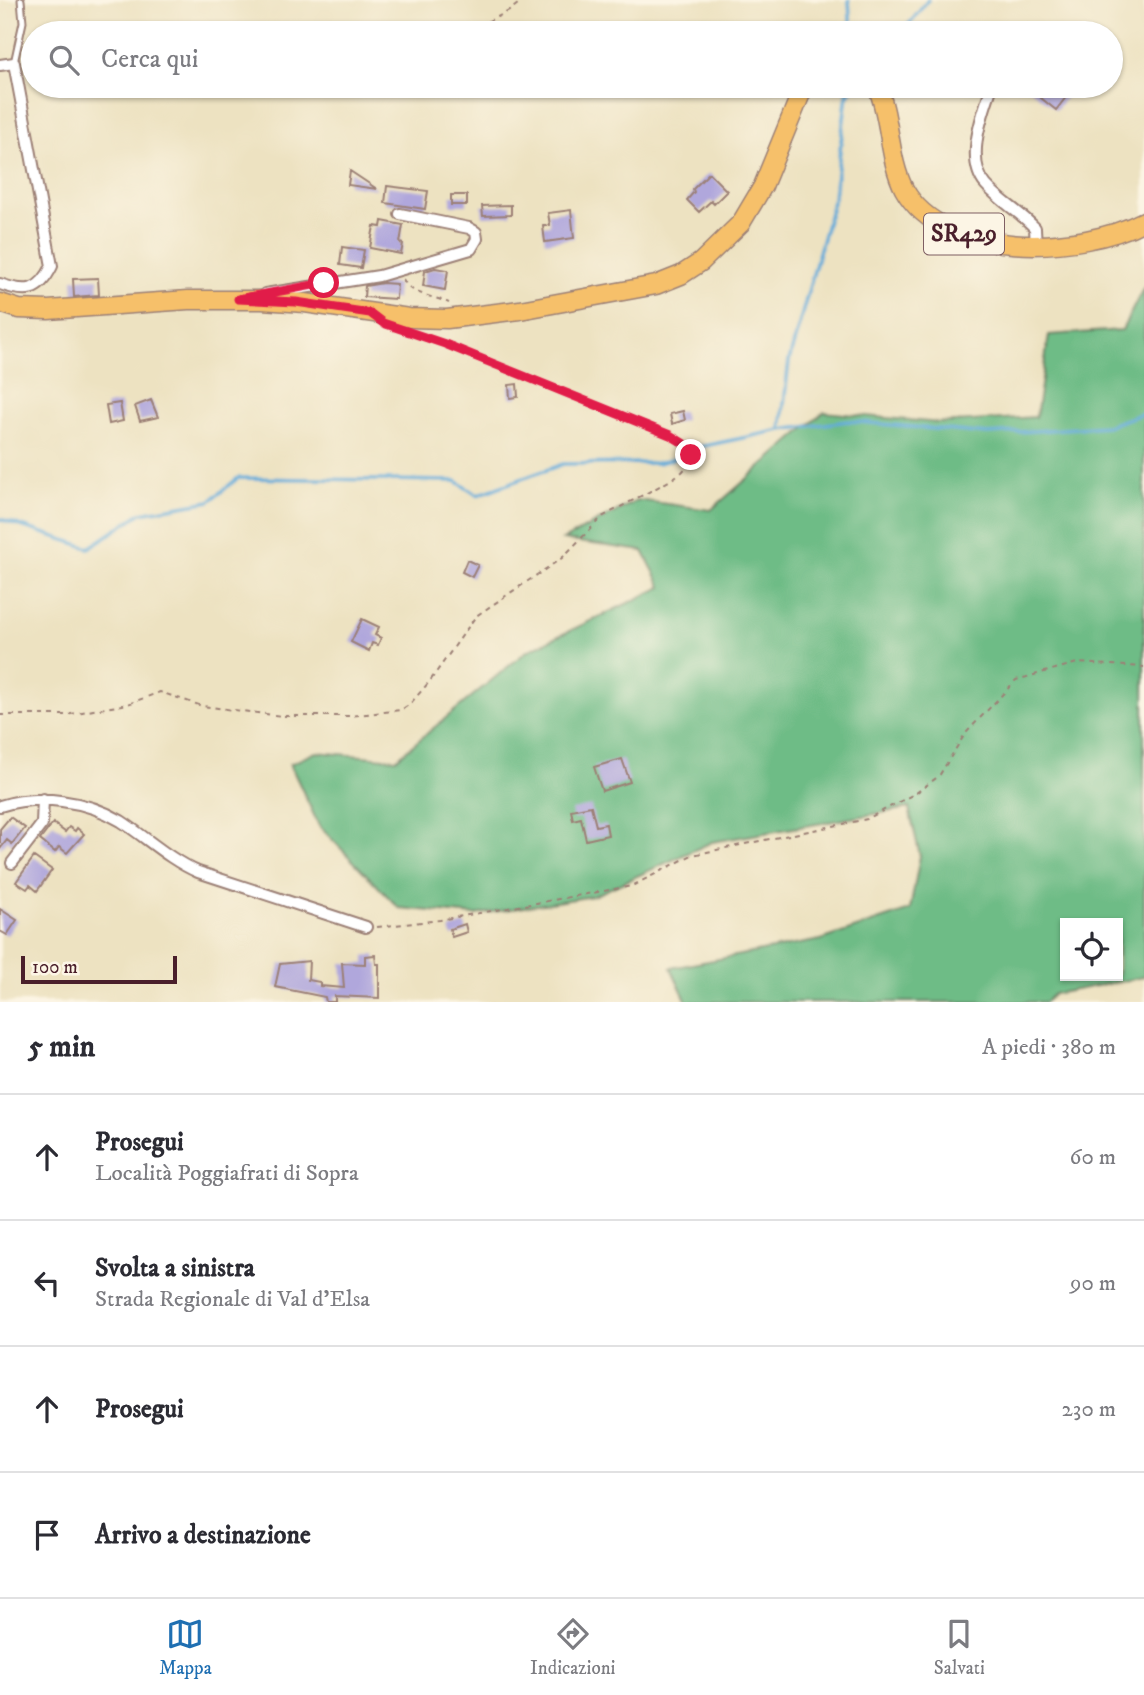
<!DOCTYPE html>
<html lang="it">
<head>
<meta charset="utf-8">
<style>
  body { margin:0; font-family:"IM FELL DW Pica",serif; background:#f7f7f7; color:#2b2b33 }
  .controls { position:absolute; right:21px; bottom:21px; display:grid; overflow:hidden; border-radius:0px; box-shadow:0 2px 5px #0004 }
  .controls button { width:63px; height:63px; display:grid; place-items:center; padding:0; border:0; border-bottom:2px solid #e1e1e2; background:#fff; color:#2b2b33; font:35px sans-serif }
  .scale { position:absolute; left:21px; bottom:18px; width:156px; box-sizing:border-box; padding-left:7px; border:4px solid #4a1f2b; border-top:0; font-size:19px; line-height:24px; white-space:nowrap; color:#4a1f2b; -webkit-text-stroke:5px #fcf5e5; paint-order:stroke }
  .stop { position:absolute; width:21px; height:21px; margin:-16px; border:5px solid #e11d48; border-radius:50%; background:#fff }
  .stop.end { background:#e11d48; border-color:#fff; box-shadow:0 2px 7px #0008 }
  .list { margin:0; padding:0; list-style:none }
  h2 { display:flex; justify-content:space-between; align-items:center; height:91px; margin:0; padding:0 28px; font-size:30px }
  h2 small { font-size:23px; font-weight:400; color:#7c7c81 }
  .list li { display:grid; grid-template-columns:46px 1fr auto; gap:21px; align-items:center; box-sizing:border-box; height:126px; padding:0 28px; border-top:2px solid #e1e1e2 }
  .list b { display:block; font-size:26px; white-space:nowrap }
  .list p { margin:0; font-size:23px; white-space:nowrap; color:#7c7c81 }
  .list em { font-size:23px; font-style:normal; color:#7c7c81 }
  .icon { flex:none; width:38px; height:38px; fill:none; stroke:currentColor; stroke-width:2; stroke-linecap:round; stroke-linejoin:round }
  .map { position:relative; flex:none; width:1144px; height:1002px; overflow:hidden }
  .search { position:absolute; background:#fff; box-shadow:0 2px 5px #0004; left:21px; right:21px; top:21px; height:77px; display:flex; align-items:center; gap:18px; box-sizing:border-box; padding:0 24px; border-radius:38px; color:#7c7c81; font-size:26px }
  .sheet { height:595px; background:#fff }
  nav { display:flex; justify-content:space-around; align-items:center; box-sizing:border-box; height:98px; border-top:2px solid #e1e1e2; background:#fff; font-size:19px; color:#7c7c81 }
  nav a { display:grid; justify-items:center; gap:4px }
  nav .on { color:#1f6fb2 }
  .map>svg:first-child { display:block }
  .forest { fill:#6ebc86; stroke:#5c6e58; stroke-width:2; fill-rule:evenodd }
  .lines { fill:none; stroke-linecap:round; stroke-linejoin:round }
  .stream { stroke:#61aad9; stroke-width:3.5 }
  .building { fill:#b0a7dc }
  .lane-casing { stroke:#9c8076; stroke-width:9 }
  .street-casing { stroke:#9c8076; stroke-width:14 }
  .primary-casing { stroke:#9c8076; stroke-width:21 }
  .path { stroke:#9c8076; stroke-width:2; stroke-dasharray:5 5; stroke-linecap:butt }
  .lane { stroke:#fff; stroke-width:5 }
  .street { stroke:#fff; stroke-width:10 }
  .primary { stroke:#f6c06b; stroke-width:18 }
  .route { stroke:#e11d48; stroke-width:9 }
  .labels { text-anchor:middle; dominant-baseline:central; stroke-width:5; stroke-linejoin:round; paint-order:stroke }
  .shield { fill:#fcf5e5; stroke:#7f5f63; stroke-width:2 }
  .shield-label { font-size:24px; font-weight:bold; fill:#4a1f2b }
</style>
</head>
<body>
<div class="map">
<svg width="1144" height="1002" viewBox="0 0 1144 1002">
  <rect width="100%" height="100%" fill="#fcf5e5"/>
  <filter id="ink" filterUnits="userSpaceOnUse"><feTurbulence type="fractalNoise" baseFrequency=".0143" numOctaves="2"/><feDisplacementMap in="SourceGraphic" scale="14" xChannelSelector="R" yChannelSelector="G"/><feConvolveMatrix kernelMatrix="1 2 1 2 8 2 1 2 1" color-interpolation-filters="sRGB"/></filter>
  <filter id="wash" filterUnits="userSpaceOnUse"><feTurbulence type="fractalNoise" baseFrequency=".00686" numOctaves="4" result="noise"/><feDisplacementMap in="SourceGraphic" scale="28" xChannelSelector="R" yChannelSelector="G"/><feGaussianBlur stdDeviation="1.57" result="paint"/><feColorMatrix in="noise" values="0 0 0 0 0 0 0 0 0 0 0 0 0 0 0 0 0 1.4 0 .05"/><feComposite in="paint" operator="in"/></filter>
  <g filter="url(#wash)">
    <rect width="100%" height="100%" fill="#ede2c1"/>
    <path class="forest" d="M1144 287V977L1054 994 1045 1002H687L671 968 821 940 910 910 920 856 909 808 712 842 593 896 475 915 399 908 319 826 290 764 316 752 396 759 527 651 662 587 643 551 563 540 638 500 711 510 824 412 939 423 1036 417 1049 335 1122 330ZM1065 923H1118V976H1065Z"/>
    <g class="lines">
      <path class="stream" d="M849 0 851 33
        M897 33 910 23 928 0
        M847 97 854 86
        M781 430 789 361 834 198 848 86
        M699 447 781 430 848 421 988 434 1107 426 1144 413
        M0 519 89 548 141 513 210 501 238 478 456 481 477 495 563 464 658 463 683 456"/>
    </g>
    <g id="blocks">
      <path class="building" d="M1026 86H1062L1070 92 1056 110Z
        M350 171 377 189 348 185Z
        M709 173 727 191 714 204 711 201 699 212 687 200 694 192 693 189Z
        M387 186 428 191 425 209 385 203Z
        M451 195H467V205H451Z
        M511 205V215L483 216 482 206Z
        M571 210 574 238 545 242 543 226 550 225 548 213Z
        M382 221 403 225 400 243 403 244 401 254 370 248 374 226 381 227Z
        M342 247 364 250 361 268 340 265Z
        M435 268 448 270 445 290 423 286 425 271Z
        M98 278 99 295 74 297 73 279Z
        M383 283 397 284 396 299 364 297 365 286Z
        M517 384 518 397 510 398 509 385Z
        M151 400 158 417 140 421 135 406Z
        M120 403 123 421 109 424 106 405Z
        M683 411 685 420 672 424 670 414Z
        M467 560 478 565 472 577 462 572Z
        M362 619 379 627 375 635 381 638 378 645 372 643 369 651 351 642Z
        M622 759 630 782 602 791 594 767Z
        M591 806 596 826 606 824 608 835 586 840 581 818 573 820 571 810Z
        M10 817 25 828 12 844 7 840 0 849V829Z
        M53 823 65 832 69 827 75 831 77 828 84 834 67 853 59 847 55 852 40 840Z
        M34 857 52 870 37 891 30 885 27 889 16 882Z
        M0 909 17 920 7 935 0 931Z
        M465 924 467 932 452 937 450 929Z
        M375 955 376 964H379V998L335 996V1002H326L325 997 275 987 280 964 309 961 308 980 320 982V986L344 988 342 963 365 964V956Z"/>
    </g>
  </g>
  <g filter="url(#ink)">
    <use href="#blocks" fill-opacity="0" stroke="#9c8076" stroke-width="2"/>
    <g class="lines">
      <g class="lane-casing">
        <path id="lane" d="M14 63 23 22 21 0"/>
      </g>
      <g class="street-casing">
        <path id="street" d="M0 65 14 63 52 266C39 293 26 293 0 284
          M992 86C983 113 964 160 986 185 1000 201 1020 212 1035 228L1036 246
          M265 294 379 276 471 249 477 239 476 232 469 228 400 214
          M0 806C39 794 86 800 121 821 147 838 170 860 198 872L366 927
          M12 863 42 824 43 799"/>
      </g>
      <g class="primary-casing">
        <path id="primary" d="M877 86C891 118 888 158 904 189 943 261 1082 254 1144 221
          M0 303 19 309 48 310 188 300H262L305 303 409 318 447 319 520 310 656 285 681 275 701 262 741 223 763 186 804 86"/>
      </g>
      <path class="path" d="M249 33 276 26 413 25 443 28 487 22 509 11 523 0
        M24 62H33
        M403 279C410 295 434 296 449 303
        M0 715H65L128 704 160 692 202 706 282 716H350L401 710 410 704 430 681 476 616 562 558 602 517 669 481 682 472 690 463 691 455 683 443 670 435 413 333
        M377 927 440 920 632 886 692 855 867 819 916 793 939 776 965 734 1016 680 1077 663 1144 667"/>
      <use href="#lane" class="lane"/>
      <use href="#street" class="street"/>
      <use href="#primary" class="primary"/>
    </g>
  </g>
  <g class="lines" filter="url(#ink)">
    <path class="route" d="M324 283 238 299 296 302 370 313 383 323 445 344 670 435 683 443 691 455"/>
  </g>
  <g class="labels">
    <rect class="shield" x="924" y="213.5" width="80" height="41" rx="5"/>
    <g class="shield-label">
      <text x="964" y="234">SR429</text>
    </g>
  </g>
</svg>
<div class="controls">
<button><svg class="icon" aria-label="locate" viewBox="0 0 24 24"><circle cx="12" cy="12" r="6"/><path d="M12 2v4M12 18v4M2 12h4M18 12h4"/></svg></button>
</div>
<div class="scale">100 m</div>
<div class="stop" style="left:324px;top:283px"></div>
<div class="stop end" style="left:691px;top:455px"></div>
<div class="search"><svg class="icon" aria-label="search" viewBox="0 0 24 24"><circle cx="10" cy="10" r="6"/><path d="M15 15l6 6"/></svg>Cerca qui</div>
</div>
<section class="sheet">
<h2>5 min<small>A piedi · 380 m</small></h2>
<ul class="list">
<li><svg class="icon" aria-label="ahead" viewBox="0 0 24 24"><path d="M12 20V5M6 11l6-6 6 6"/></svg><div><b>Prosegui</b><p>Località Poggiafrati di Sopra</p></div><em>60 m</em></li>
<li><svg class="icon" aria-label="left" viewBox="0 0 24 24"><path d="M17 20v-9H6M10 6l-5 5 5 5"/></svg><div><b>Svolta a sinistra</b><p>Strada Regionale di Val d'Elsa</p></div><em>90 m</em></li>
<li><svg class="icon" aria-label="ahead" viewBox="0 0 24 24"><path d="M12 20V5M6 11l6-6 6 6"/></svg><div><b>Prosegui</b></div><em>230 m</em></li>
<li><svg class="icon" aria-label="arrive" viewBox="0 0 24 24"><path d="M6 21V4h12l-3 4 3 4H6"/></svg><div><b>Arrivo a destinazione</b></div></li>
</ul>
</section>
<nav>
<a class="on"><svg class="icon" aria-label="map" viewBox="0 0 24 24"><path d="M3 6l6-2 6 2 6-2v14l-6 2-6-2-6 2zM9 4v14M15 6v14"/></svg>Mappa</a>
<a><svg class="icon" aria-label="directions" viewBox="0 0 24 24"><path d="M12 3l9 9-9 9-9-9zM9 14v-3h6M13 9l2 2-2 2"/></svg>Indicazioni</a>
<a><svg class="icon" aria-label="saved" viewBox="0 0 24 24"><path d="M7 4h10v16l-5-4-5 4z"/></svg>Salvati</a>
</nav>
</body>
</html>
